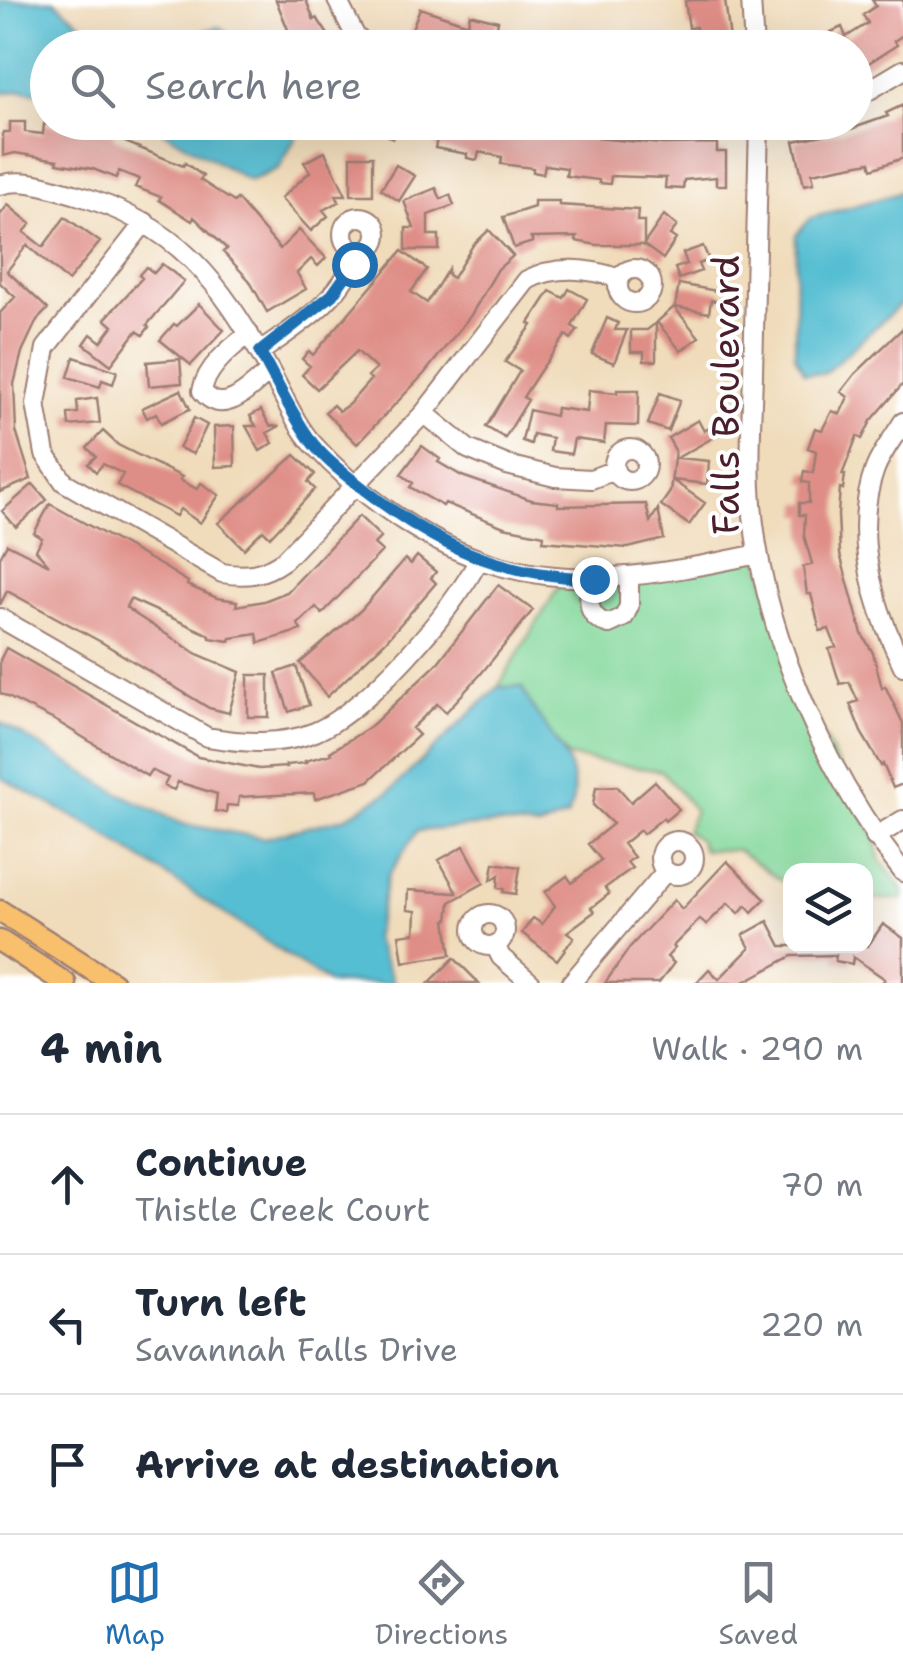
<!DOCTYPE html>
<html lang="en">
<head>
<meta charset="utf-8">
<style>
  body { margin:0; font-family:"Shantell Sans",sans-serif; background:#f6f6f7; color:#1f2937 }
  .controls { position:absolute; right:30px; bottom:30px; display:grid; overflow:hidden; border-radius:20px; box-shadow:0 10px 40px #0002 }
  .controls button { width:90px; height:90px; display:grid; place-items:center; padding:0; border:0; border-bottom:2px solid #e0e1e3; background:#fff; color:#1f2937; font:50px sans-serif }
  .stop { position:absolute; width:30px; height:30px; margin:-22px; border:8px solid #1f6fb2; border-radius:50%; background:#fff }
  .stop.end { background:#1f6fb2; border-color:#fff; box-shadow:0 2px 10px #0008 }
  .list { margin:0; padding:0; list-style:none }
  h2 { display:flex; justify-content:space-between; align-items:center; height:130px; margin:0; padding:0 40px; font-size:42px }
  h2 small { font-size:32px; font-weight:400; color:#747a83 }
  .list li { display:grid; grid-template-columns:65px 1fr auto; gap:30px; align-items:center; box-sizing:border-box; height:140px; padding:0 40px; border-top:2px solid #e0e1e3 }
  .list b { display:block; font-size:38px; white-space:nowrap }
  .list p { margin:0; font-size:32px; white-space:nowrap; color:#747a83 }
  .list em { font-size:32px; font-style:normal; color:#747a83 }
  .icon { flex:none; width:55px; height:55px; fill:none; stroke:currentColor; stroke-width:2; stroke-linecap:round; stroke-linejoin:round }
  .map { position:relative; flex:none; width:903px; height:983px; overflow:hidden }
  .search { position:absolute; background:#fff; box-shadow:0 10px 40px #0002; left:30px; right:30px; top:30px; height:110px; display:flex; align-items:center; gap:25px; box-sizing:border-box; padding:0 35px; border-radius:55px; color:#747a83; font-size:38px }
  .sheet { height:550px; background:#fff }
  nav { display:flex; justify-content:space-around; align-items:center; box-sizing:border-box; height:140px; border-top:2px solid #e0e1e3; background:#fff; font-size:28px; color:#747a83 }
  nav a { display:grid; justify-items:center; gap:5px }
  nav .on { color:#1f6fb2 }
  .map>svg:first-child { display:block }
  .green { fill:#84d89b; stroke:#677c63; stroke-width:2.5 }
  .water { fill:#55bed2; stroke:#506e7e; stroke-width:2.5 }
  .building { fill:#df8e87 }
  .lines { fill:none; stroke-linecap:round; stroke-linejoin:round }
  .minor-casing { stroke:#9d7e73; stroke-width:22 }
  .major-casing { stroke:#9d7e73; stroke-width:25 }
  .minor { stroke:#fff; stroke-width:18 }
  .major { stroke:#f8bf6c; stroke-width:20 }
  .route { stroke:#1f6fb2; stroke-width:12 }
  .labels { text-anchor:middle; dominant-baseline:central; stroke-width:8; stroke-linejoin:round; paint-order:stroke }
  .street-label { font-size:38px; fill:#4a1f2b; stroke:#fff }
</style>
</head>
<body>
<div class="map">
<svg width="903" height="983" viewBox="0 0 903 983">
  <rect width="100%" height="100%" fill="#fff"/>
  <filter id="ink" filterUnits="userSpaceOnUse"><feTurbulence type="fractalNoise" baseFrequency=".01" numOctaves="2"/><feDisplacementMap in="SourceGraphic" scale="20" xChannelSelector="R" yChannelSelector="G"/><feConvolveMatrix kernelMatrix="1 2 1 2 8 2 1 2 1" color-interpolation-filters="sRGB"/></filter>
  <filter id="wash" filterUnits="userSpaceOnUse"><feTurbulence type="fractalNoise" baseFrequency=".0048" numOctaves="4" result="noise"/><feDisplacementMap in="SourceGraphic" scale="40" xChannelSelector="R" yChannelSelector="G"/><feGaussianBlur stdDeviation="2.25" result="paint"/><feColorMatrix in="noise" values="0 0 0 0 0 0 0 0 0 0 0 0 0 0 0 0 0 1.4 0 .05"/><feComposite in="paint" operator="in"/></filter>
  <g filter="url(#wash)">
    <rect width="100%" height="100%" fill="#f0dcbb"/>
    <path class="green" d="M758 554 791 673 875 837 881 862 903 889V899H866V871H790V887L737 850H703L699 840 686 831 695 811 662 771 568 757 531 710 522 687H498L564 578Z"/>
    <path class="water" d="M0 0H54L94 34 133 47 48 48 47 93 21 90 0 94Z
      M219 27 246 47H137Z
      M299 122 302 126 279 168 250 181 149 123Z
      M903 189V302L824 374 804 373 795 356 796 235 811 218 896 194Z
      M498 687H522C541 734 590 761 568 816L539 828 499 824 417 831 388 876 374 939 394 983H329L98 830 0 777V722L117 792 183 824 264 838 344 818 389 792Z"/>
    <g id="blocks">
      <path class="building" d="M276 0H306L314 20 317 18 337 48H292L287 41 291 37Z
        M693 0H725L731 48H697L696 27 689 28 685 1Z
        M872 0H903V35L894 41 897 45 856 71V48H830L836 44 831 32 842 27 846 37 868 23 863 15 876 6Z
        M420 8 468 24 470 14 498 21 496 31 546 42V48H445L446 44 424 36 421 44 408 39Z
        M903 105V158L872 169 870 162 812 173 814 183 804 185 794 141 851 129 888 116 886 113Z
        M10 122H25V132L43 134 44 124 65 127 66 122 93 126 94 123 115 128 113 137 183 166 185 163 203 176 200 180 234 202 237 199 280 249 299 230 326 258 318 266 311 259 297 273 306 289 267 312 249 280 223 252 227 249 194 217 192 221 159 200 161 197 135 187 139 179 119 171 116 178 93 169 57 163 58 160 15 153 3 156V132H10Z
        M357 122H511L598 136V138L662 144 717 143V152H726V185H716V177L684 180 683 189 665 188 666 178 611 176 610 184 599 183V180L566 176 567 168 545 165 543 174 533 172V168L501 164 502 157 479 152 477 160 467 158V154L435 148 437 139 396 129 393 138Z
        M325 152 346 195H336L339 202 323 210 328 216 311 231 281 198 310 172 304 162Z
        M351 156H373V195H351Z
        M396 165 415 176 399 201 381 189Z
        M436 188 441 199 450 195 454 205 428 215V235H439V250H406V228H414L404 201Z
        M534 201H559V205L638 210 637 221H644V244L664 215 677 226 670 235 676 239 663 259 644 245H597L576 241 577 237 531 238 533 242 514 248 503 217 534 207Z
        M8 205 31 224 24 232 43 247 65 217 100 242 68 281 27 245 7 271 48 309 37 320 22 352 14 384 16 431 31 479 0 492V313L15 297 0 283V215Z
        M489 230 513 256 498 269 471 315 424 374 357 444 325 412 333 405 339 411 349 404 371 379 368 376 376 369 357 351 317 389 302 375 310 366 302 359 309 351 313 355 402 251 427 269 411 292 427 303 448 269V275L453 278 473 245Z
        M703 246 709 260 698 264 701 271 679 279 675 268 687 264 683 253Z
        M162 264 184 281 147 325 149 327 143 335 137 331 111 365 84 344 91 334 101 342 113 326 105 319 142 278 139 275 146 267 154 273Z
        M679 284 722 292 720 302 711 300 709 313 675 307Z
        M569 289 587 299 572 326 578 330 571 339 566 335 540 371 523 397 528 400 505 438 486 427 520 371 505 362 532 325 529 323 550 291 564 298Z
        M199 304 224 330 191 365 160 340 174 324 177 326Z
        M674 307 699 337 681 351 657 322Z
        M607 318 618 323 615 330H627L614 363 592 354Z
        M656 323V361H644V352H631V330H647Z
        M903 328V384L871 421 862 439 857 436 842 475H845L843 489 840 488 838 515 840 554 862 634 873 653 882 688 885 686 903 723V784L893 788 883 764 881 766 861 732 850 704 858 701 849 682 840 684 829 649 836 647 829 629 820 631 811 594H807L803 567 812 564 804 535 805 515H799V503H809V483L802 482 804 471 813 473 816 451 808 448 815 428 822 430 832 411 840 414 848 397 841 392 855 374Z
        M74 357 117 371 113 384 102 380 100 387 68 377Z
        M180 359 182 383 149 386 147 362Z
        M181 390 190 409 161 423 156 413 147 418 142 408Z
        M589 390 617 393V390H639L638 426 606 425 604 443 574 439 571 454 550 451 552 438 533 434 531 444 522 441 529 410 555 416 556 408 587 412Z
        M660 393 680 400 668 431 648 424Z
        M97 398 100 423 69 426 68 414 78 413 77 401Z
        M261 410 270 426H280L267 433 273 443 260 451 246 426H256L250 416Z
        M194 418 207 425 193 454 179 448Z
        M698 420 704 431 713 426 718 435 677 458 709 461 707 484 672 480 705 503 689 525 661 505 670 492 675 450 668 438Z
        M234 426 235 466 215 467 214 427Z
        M103 431 118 445 182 477 180 480 197 489 201 483 219 495 200 523 180 509 176 516 117 485 123 474 103 464 96 472 88 464 96 456 87 448Z
        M422 446 440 459 438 462 462 476 531 500 558 503V506L646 504 650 522 658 509 664 539 628 548 543 541 544 535 504 527 445 503 443 506 410 487 413 483 401 474Z
        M295 455 315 474 308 482 315 489 270 537 263 530 244 549 218 523Z
        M33 484 47 500 16 527 2 511Z
        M50 504 164 567 188 582 187 585 217 598 237 601 236 606 264 601 287 592 359 516 381 537 374 544 382 551 322 614 316 607 298 624 301 630 259 643 257 634 231 638 230 641 210 638V635L130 599 126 607 135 614 197 654 240 672 229 713 209 708 103 643 7 591 0 605V557L7 544 49 565 36 550 42 538 34 533Z
        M417 556 436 572 431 578 436 583 385 642 327 697 300 663 361 610 405 559 411 564Z
        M498 585 533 610 480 675 446 712 437 704 412 728 419 735 369 781 315 799 314 793 239 797 238 806 227 805 226 813 215 811 217 794 178 782 174 790 164 786 168 778 151 770 147 776 58 722 0 693V660L6 648 198 757 259 769 287 767 286 765 306 763 305 761 331 754 330 752 370 727 436 665Z
        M296 666 309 705 289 712 276 673Z
        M248 675H269V717H248Z
        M655 781 679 809 665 821 663 818 643 834 640 830 623 844 634 857 627 862 632 868 605 888 609 894 591 908 594 912 567 932 574 937 557 960 522 933 533 918 542 924 555 906 545 892 567 876 572 883 601 860 588 844 613 824 593 805 596 787 617 786 631 802Z
        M464 846 484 883 450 902 448 920H446L451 955 403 962 399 935 415 933 416 911 407 910 408 890 457 893 439 860Z
        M727 861 765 899 752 912 746 905 739 913 728 903 706 925 700 919 673 946 675 948 667 957 674 963 659 983H605L630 947 674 900 682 909Z
        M494 863 520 867 516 894 503 892 504 889 498 888 499 875 491 880Z
        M768 921 781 946H868L883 924 903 938V983H882L885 979 853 957 852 964 835 961 836 955 792 956 742 983H696L709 969 719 979 750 948 743 935Z
        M454 958 479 983H429Z"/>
    </g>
  </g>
  <g filter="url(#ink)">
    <use href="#blocks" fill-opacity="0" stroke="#9d7e73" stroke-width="2.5"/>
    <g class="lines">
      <g class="minor-casing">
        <path id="minor" d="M337 0 356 37 371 48
          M751 0 754 48
          M856 98 903 70
          M759 122C757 206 755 290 753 374 752 412 749 450 751 488 757 620 822 769 903 872
          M0 185C24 177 50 188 74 194 178 224 220 281 270 371 283 394 295 424 313 444 356 492 419 538 481 560 574 593 665 573 758 554
          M343 234a17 17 0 1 1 34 0a17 17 0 1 1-34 0Z
          M145 222 46 348 36 404 45 454 64 482 222 573C247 577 263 575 284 560L424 413 527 280C555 265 590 268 620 279
          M618 286a17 17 0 1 1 34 0a17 17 0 1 1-34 0Z
          M249 334C230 348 206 368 202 391 224 419 250 387 270 371
          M260 352C295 327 348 296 356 250
          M424 413 468 449 507 465 555 477 591 479 615 470
          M903 422C894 437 881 453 875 469 851 534 874 607 903 666
          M614 465a16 16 0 1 1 32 0a16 16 0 1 1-32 0Z
          M590 579C589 599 585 618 609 624L624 617 629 606V577
          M0 618 207 737C242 743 281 746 315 732 366 711 455 609 479 559
          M875 837 903 820
          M660 858a17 17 0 1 1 34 0a17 17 0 1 1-34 0Z
          M473 930a16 16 0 1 1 32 0a16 16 0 1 1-32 0Z
          M495 945 501 957 531 983
          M571 983 666 871"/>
      </g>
      <g class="major-casing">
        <path id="major" d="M0 911 113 983
          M0 941 65 983"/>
      </g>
      <use href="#minor" class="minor"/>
      <use href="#major" class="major"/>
    </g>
  </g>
  <g class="lines" filter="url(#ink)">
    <path class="route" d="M354 264 332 295 260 352C276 381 290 411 309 438 322 458 346 475 365 490 438 547 501 575 594 579"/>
  </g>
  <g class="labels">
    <g class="street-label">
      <text transform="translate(725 395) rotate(-90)">Falls Boulevard</text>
    </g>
  </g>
</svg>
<div class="controls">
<button><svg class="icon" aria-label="layers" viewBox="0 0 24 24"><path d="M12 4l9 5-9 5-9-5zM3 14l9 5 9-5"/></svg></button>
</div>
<div class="stop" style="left:354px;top:264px"></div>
<div class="stop end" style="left:594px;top:579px"></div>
<div class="search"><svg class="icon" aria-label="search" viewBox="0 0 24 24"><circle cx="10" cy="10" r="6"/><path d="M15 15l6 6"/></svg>Search here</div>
</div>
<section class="sheet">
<h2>4 min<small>Walk · 290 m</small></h2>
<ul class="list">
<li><svg class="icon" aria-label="ahead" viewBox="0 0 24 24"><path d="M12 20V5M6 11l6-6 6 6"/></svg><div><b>Continue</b><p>Thistle Creek Court</p></div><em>70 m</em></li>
<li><svg class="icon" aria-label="left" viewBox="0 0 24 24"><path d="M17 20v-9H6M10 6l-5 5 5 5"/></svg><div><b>Turn left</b><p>Savannah Falls Drive</p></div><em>220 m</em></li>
<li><svg class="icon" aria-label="arrive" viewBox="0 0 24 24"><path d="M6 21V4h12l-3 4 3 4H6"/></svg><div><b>Arrive at destination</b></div></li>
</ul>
</section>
<nav>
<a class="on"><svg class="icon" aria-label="map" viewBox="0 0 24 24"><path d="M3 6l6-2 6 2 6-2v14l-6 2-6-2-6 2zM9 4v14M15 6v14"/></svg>Map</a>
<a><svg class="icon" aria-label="directions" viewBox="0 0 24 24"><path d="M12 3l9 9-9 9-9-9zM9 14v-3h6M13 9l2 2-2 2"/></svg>Directions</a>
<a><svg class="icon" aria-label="saved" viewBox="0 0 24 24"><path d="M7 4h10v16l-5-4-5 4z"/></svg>Saved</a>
</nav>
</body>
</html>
